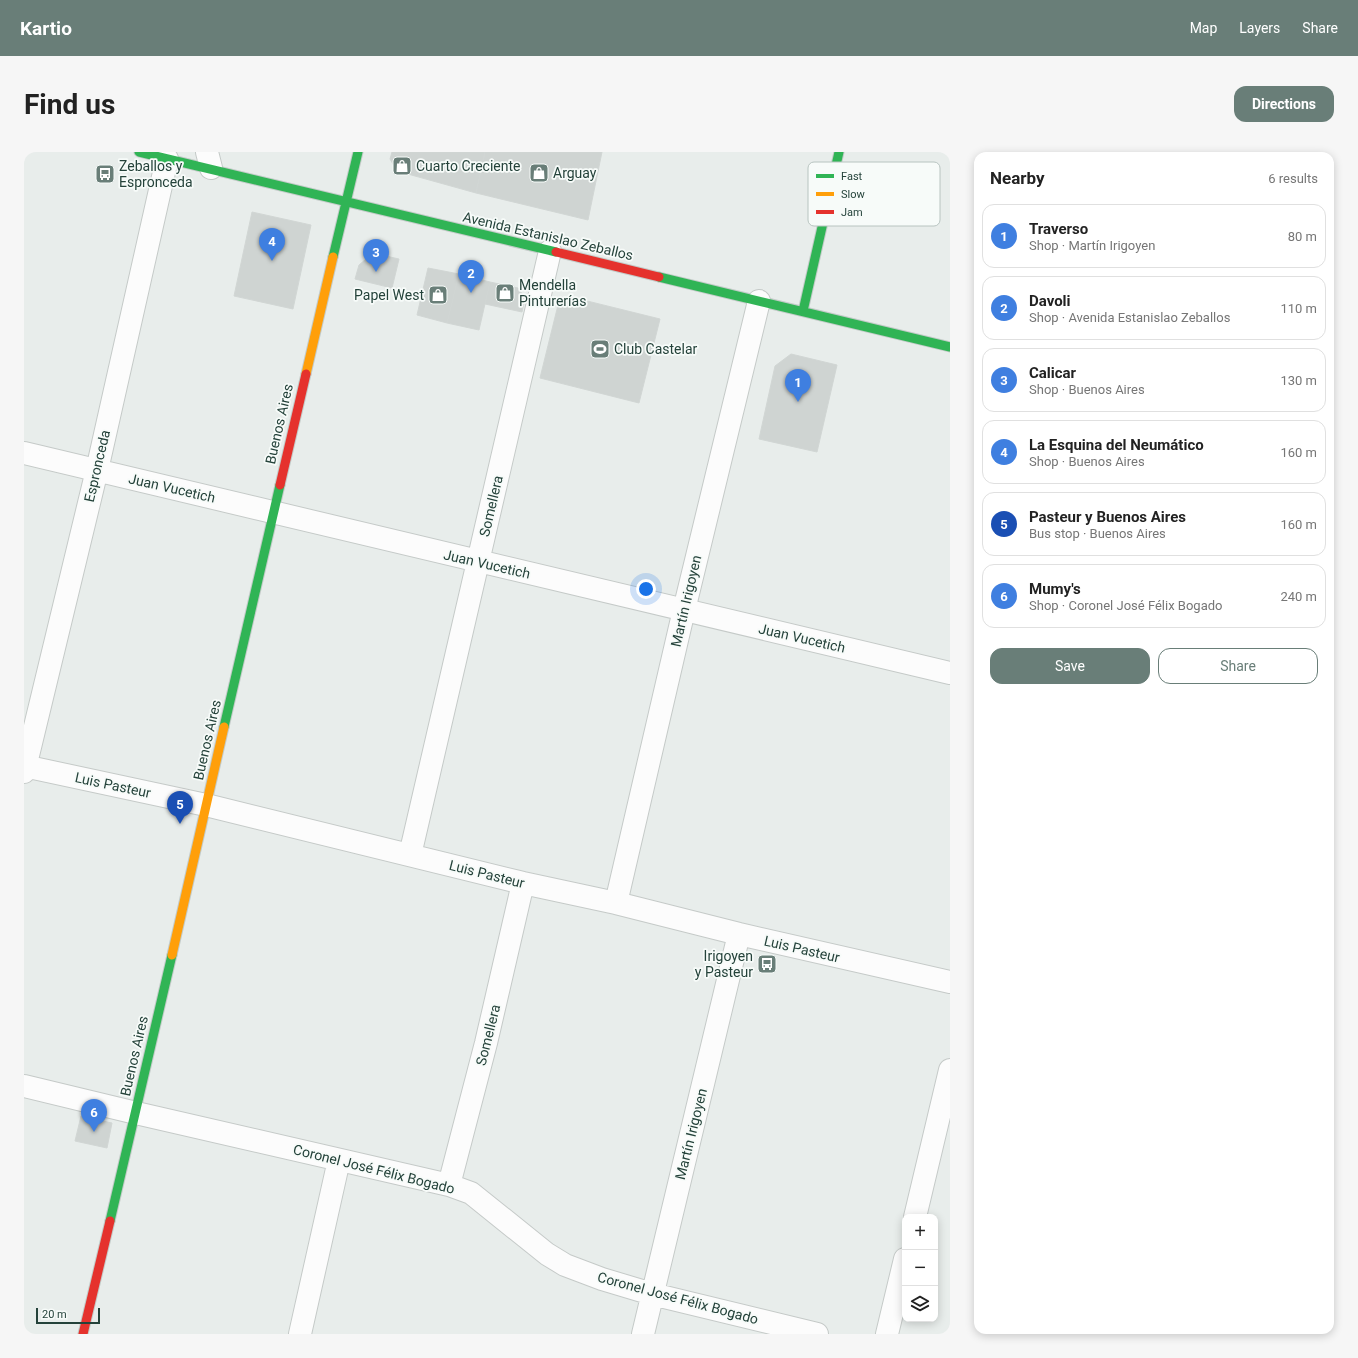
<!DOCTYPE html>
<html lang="en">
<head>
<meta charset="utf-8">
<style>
  body { margin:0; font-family:Roboto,sans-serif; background:#f6f6f6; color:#222 }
  .controls { position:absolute; right:12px; bottom:12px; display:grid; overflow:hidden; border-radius:8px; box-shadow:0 2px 10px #0003 }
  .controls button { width:36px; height:36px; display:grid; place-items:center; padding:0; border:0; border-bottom:1px solid #e0e0e0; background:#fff; color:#222; font:20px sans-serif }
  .scale { position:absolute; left:12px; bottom:10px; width:64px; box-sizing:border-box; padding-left:4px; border:2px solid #24423a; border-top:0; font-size:11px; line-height:14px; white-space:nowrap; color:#24423a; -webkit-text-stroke:3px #f7fbf9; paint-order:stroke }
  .you { position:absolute; left:622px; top:437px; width:14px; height:14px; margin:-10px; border:3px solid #fff; border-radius:50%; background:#1a73e8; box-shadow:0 0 0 6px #1a73e833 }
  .badge { display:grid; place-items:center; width:26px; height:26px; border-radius:50%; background:#697e78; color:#fff; font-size:13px; font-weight:700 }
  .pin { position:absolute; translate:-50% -33px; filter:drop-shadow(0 1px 2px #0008) }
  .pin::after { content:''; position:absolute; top:21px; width:14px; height:12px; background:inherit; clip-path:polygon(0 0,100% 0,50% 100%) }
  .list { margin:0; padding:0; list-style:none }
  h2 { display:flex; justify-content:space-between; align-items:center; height:52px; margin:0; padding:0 16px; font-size:17px }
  h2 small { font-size:13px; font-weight:400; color:#767676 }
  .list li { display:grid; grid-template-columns:26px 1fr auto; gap:12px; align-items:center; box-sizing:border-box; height:64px; margin:0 8px 8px; padding:0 8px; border:1px solid #e0e0e0; border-radius:12px }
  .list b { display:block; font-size:15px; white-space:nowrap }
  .list p { margin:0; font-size:13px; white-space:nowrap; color:#767676 }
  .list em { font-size:13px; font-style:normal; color:#767676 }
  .actions { display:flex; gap:8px; padding:12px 16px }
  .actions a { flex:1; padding:9px 0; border:1px solid #697e78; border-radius:12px; text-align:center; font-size:14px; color:#697e78 }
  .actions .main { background:#697e78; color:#fff }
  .icon { flex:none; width:22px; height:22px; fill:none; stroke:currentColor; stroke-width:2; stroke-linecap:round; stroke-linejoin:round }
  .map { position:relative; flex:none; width:926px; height:1182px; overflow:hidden; border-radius:12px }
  header { display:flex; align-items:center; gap:24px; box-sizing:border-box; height:56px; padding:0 20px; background:#697e78; color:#fff }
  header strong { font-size:19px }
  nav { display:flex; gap:22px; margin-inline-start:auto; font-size:14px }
  .intro { display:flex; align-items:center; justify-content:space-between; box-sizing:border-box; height:96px; padding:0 24px }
  h1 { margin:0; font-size:28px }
  .button { padding:10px 18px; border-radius:12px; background:#697e78; color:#fff; font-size:14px; font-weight:700 }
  main { display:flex; gap:24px; padding:0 24px }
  aside { flex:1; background:#fff; border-radius:12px; box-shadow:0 2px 10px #0003 }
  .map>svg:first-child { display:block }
  .building { fill:#cfd4d2; stroke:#d1d6d4 }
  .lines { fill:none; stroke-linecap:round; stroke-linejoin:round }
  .street-casing { stroke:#c5cac8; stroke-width:24 }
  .fast-casing { stroke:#c3cbc8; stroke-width:11 }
  .slow-casing { stroke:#c3cbc8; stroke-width:11 }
  .jam-casing { stroke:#c3cbc8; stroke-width:11 }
  .street { stroke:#fcfcfc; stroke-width:22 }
  .fast { stroke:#30b455; stroke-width:9 }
  .slow { stroke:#ff9f0a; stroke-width:9 }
  .jam { stroke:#e5322d; stroke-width:9 }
  .labels { text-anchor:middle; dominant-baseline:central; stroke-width:3.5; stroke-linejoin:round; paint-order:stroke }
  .poi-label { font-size:14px; fill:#24423a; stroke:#f7fbf9; text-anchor:start }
  .street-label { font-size:14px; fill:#24423a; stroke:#f7fbf9 }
  .key { fill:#f7fbf9; stroke:#b8c4c0; stroke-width:1 }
  .key-label { font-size:11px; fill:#24423a }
</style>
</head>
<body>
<header>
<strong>Kartio</strong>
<nav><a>Map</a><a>Layers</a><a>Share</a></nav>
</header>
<div class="intro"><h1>Find us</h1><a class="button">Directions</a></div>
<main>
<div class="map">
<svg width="926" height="1182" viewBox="0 0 926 1182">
  <rect width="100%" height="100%" fill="#e8edeb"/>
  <path class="building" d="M368 0H461L452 41 373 19 366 7Z
    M461 0H578L564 68 452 41Z
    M228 60 287 73 269 157 210 144Z
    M349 101 375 107 368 136 331 127 335 113Z
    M404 116 435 122 423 171 393 163Z
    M435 122 466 130 455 178 423 171Z
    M466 130 494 136 501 146 498 160 461 152Z
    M547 145 636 167 615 251 516 226 535 149Z
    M767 202 813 213 793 300 735 287 751 214Z
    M57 964 88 971 83 996 51 989Z"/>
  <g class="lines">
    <g class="street-casing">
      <path id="street" d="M183 0 187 16
        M0 301 926 521
        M0 614 182 653 499 731 592 751 715 782 926 830
        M0 620 73 318 143 7
        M386 703 526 99
        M592 751 660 458 735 149
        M0 934 112 961 425 1033 447 1041 523 1102 541 1113 578 1127 628 1142 793 1182
        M425 1033 462 891 499 731
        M891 1065 926 918
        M276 1182 315 1008
        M619 1182 715 782
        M863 1182 881 1107"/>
    </g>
    <g class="fast-casing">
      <path id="fast" d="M115 0 532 100
        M309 105 334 0
        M635 125 926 195
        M779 159 815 0
        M200 575 256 333
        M86 1069 148 803"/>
    </g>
    <g class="slow-casing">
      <path id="slow" d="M282 222 309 105
        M148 803 200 575"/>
    </g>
    <g class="jam-casing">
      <path id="jam" d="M532 100 635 125
        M256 333 282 222
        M59 1182 86 1069"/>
    </g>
    <use href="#street" class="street"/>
    <use href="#fast" class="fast"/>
    <use href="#slow" class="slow"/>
    <use href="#jam" class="jam"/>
  </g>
  <defs>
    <g id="shop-square" transform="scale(1)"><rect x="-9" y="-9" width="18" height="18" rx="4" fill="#697e78" stroke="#f7fbf9"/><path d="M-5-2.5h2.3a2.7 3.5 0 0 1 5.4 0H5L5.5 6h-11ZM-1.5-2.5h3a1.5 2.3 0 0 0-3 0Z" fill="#fff"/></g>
    <g id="bus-square" transform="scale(1)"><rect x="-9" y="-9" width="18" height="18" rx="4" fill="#697e78" stroke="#f7fbf9"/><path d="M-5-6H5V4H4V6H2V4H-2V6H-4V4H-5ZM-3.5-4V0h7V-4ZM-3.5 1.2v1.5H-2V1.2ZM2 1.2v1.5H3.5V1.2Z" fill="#fff"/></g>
    <g id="stadium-square" transform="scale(1)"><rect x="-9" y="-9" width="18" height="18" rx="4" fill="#697e78" stroke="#f7fbf9"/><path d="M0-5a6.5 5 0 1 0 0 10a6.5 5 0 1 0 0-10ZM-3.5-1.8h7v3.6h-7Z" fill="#fff"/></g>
  </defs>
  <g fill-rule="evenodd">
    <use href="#shop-square" x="378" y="14"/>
    <use href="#shop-square" x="515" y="21"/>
    <use href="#bus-square" x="81" y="22"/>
    <use href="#shop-square" x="481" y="141"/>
    <use href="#shop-square" x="414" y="143"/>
    <use href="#stadium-square" x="576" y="197"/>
    <use href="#bus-square" x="743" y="812"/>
  </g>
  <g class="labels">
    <g class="poi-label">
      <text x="95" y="14">Zeballos y<tspan x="95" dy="16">Espronceda</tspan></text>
      <text x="392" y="14">Cuarto Creciente</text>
      <text x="529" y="21">Arguay</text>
      <text x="495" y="133">Mendella<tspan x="495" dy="16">Pinturerías</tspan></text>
      <text x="400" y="143" text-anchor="end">Papel West</text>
      <text x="590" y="197">Club Castelar</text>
      <text x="729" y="804" text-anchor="end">Irigoyen<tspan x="729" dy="16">y Pasteur</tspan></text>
    </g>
    <g class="street-label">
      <text transform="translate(524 84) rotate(13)">Avenida Estanislao Zeballos</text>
      <text transform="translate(255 272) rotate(-77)">Buenos Aires</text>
      <text transform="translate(73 314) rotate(-77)">Espronceda</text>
      <text transform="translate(148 336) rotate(13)">Juan Vucetich</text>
      <text transform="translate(467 354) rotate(-77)">Somellera</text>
      <text transform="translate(463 412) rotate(13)">Juan Vucetich</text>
      <text transform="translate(662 449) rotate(-77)">Martín Irigoyen</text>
      <text transform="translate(778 486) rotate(13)">Juan Vucetich</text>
      <text transform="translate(183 588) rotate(-77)">Buenos Aires</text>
      <text transform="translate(89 633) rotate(12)">Luis Pasteur</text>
      <text transform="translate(463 722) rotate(14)">Luis Pasteur</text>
      <text transform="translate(778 797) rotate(13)">Luis Pasteur</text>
      <text transform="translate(464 883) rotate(-76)">Somellera</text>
      <text transform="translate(110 904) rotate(-77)">Buenos Aires</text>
      <text transform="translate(667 982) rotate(-76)">Martín Irigoyen</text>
      <text transform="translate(350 1017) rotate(14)">Coronel José Félix Bogado</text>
      <text transform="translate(654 1146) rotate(15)">Coronel José Félix Bogado</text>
    </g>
  </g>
  <rect x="784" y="10" width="132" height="64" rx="6" class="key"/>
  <rect x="792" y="22" width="18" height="4" fill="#30b455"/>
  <rect x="792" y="40" width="18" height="4" fill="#ff9f0a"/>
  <rect x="792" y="58" width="18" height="4" fill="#e5322d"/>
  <g class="key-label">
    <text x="817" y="28">Fast</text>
    <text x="817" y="46">Slow</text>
    <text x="817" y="64">Jam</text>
  </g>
</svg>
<div class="controls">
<button>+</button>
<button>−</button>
<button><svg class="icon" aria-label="layers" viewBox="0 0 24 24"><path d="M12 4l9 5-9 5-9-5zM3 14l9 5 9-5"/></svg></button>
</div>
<div class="scale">20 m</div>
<div class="you"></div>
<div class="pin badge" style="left:774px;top:250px;background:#3f7fe0">1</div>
<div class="pin badge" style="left:447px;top:141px;background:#3f7fe0">2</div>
<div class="pin badge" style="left:352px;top:120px;background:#3f7fe0">3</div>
<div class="pin badge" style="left:248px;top:109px;background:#3f7fe0">4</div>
<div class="pin badge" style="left:156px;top:672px;background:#1a4fb4">5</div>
<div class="pin badge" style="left:70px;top:980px;background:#3f7fe0">6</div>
</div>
<aside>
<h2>Nearby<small>6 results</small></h2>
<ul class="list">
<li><span class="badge" style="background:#3f7fe0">1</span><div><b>Traverso</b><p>Shop · Martín Irigoyen</p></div><em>80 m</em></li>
<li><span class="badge" style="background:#3f7fe0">2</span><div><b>Davoli</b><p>Shop · Avenida Estanislao Zeballos</p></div><em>110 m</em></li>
<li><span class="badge" style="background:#3f7fe0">3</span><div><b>Calicar</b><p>Shop · Buenos Aires</p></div><em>130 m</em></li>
<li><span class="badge" style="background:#3f7fe0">4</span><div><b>La Esquina del Neumático</b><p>Shop · Buenos Aires</p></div><em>160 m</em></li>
<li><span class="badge" style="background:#1a4fb4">5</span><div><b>Pasteur y Buenos Aires</b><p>Bus stop · Buenos Aires</p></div><em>160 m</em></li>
<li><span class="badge" style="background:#3f7fe0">6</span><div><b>Mumy's</b><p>Shop · Coronel José Félix Bogado</p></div><em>240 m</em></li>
</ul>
<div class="actions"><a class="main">Save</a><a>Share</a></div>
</aside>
</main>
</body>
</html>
